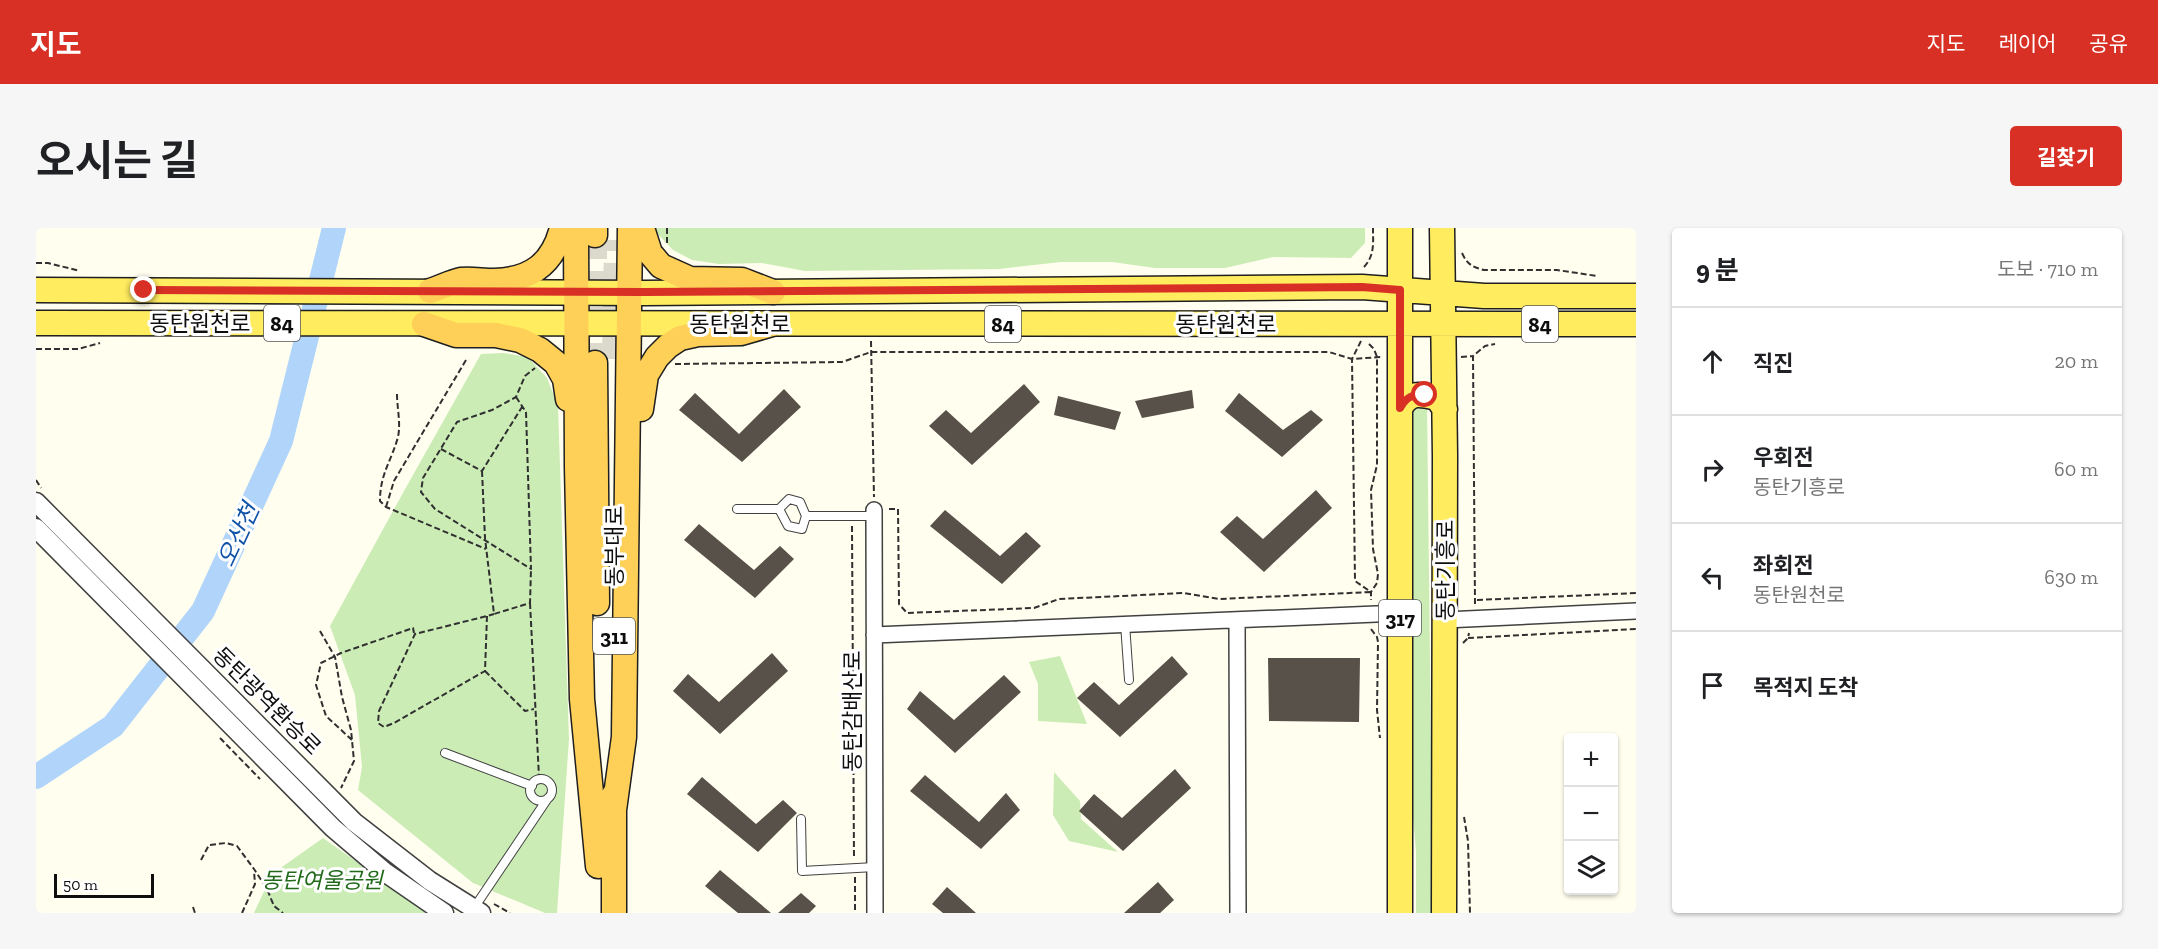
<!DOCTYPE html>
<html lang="ko">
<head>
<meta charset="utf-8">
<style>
  body { margin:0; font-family:"Zilla Slab","Noto Sans KR",serif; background:#f6f6f6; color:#202124 }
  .controls { position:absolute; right:18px; bottom:18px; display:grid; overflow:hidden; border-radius:6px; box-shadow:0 2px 4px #0004 }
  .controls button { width:54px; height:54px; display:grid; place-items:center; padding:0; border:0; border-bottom:2px solid #e0e0e0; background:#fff; color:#202124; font:30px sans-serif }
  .scale { position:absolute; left:18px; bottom:15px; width:100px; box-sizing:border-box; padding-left:6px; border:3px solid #0e0e0e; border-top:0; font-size:16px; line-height:21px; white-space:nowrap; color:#0e0e0e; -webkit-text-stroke:4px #fff; paint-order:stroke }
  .stop { position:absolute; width:18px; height:18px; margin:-14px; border:4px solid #d93025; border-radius:50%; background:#fff }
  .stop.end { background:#d93025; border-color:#fff; box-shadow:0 2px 6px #0008 }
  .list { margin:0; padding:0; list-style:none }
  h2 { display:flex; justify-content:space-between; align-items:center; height:78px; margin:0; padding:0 24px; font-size:26px }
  h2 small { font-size:20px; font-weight:400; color:#757577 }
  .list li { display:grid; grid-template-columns:39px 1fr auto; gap:18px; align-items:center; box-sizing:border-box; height:108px; padding:0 24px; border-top:2px solid #e0e0e0 }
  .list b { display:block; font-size:22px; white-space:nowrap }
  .list p { margin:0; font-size:20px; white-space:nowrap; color:#757577 }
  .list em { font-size:20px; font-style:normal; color:#757577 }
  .icon { flex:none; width:33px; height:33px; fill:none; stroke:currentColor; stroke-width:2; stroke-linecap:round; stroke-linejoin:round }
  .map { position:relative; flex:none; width:1600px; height:685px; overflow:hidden; border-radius:6px }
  header { display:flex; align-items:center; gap:36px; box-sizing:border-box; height:84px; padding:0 30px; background:#d93025; color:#fff }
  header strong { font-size:28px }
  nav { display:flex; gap:33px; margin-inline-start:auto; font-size:21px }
  .intro { display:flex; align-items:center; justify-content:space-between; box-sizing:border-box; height:144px; padding:0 36px }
  h1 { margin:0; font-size:42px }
  .button { padding:15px 27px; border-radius:6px; background:#d93025; color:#fff; font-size:21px; font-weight:700 }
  main { display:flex; gap:36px; padding:0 36px }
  aside { flex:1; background:#fff; border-radius:6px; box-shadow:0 2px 4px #0004 }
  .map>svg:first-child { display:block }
  .green { fill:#ccecb6 }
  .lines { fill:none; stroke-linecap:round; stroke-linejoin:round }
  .river { stroke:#b1d5fa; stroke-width:24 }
  .building { fill:#58514a }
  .trunk-tunnel { stroke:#dbdacd; stroke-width:24; stroke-dasharray:24 12; stroke-linecap:butt }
  .service-casing { stroke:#414141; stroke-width:10 }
  .minor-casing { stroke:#414141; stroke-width:18 }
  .tertiary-casing { stroke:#414141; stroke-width:21 }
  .primary-casing { stroke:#1f1f1f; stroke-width:27 }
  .trunk-casing { stroke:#1f1f1f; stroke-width:27 }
  .path { stroke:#303030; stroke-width:2; stroke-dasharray:6 3; stroke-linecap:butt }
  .service { stroke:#fff; stroke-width:8 }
  .minor { stroke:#fff; stroke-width:15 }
  .tertiary { stroke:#fff; stroke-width:18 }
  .primary { stroke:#ffec5f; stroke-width:24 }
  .trunk { stroke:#fed058; stroke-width:24 }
  .route { stroke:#d93025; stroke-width:8 }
  .labels { text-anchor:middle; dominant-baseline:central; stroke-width:6; stroke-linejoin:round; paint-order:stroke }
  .shield { fill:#fff; stroke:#565656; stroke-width:1.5 }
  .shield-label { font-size:21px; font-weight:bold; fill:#0e0e0e }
  .street-label { font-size:22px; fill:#0e0e0e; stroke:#fff }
  .park-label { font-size:22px; font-style:italic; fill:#216a1a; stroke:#fff }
  .water-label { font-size:24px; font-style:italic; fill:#0f53a8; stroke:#fff }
</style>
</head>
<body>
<header>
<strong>지도</strong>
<nav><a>지도</a><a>레이어</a><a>공유</a></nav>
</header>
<div class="intro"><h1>오시는 길</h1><a class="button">길찾기</a></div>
<main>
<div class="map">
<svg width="1600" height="685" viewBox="0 0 1600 685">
  <rect width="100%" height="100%" fill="#fffeef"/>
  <path class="green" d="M616 0H1329V15L1315 30 1237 29 1189 40H1119L1076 34H1025L963 41 769 43 726 35 683 36 656 32 637 22Z
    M467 125 492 129 511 150 522 178 533 511 521 685H509L437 655 322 562 326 539 319 467 294 398 368 263 445 126Z
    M1391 177 1397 685H1380V623L1371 517 1370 184 1377 178Z
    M1024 428 1051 496 1002 493V456L993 434Z
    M1018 544 1044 573 1045 591 1082 624 1033 613 1017 587Z
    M287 610 388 681 395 685H218L236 646Z"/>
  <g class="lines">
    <path class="river" d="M0 549 77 498 167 383 245 213 298 0"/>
  </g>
  <path class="building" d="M988 156 1004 174 936 237 893 198 910 182 935 205Z
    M748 161 765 179 706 234 643 182 659 165 703 206Z
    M1156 162 1158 180 1106 190 1099 173Z
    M1203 165 1247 202 1275 182 1287 192 1246 229 1189 183Z
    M1022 168 1085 184 1079 202 1018 187Z
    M1280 262 1296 280 1228 344 1184 304 1201 288 1227 311Z
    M909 282 964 328 990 304 1005 318 966 356 894 298Z
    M663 296 718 342 744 318 758 331 719 370 648 312Z
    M736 425 752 443 684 506 637 463 652 446 683 474Z
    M1136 428 1152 446 1084 509 1041 470 1058 454 1083 477Z
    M1232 430H1324L1323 494 1233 493Z
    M968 447 985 464 919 525 871 481 884 463 918 492Z
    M1139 541 1155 560 1087 623 1043 583 1058 566 1086 590Z
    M889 547 943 594 970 565 984 582 945 621 874 563Z
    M666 549 720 596 747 572 761 585 722 624 651 566Z
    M684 642 735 685H702L669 658Z
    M1122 654 1138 672 1124 685H1088Z
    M911 659 940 685H907L896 676Z
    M765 665 780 678 773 685H742Z"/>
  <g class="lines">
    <path class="trunk-tunnel" d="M559 7V135
      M578 131 580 12"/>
    <g class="service-casing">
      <path id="service" d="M701 281H743
        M770 288 766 301 752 298 743 281 753 271 764 274 770 288H838
        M1089 396 1093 452
        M409 525 496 558
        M494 562a11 11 0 1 1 22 0a11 11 0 1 1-22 0Z
        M765 591 766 643 839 639
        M438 680 512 570"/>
    </g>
    <g class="minor-casing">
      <path id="minor" d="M838 282 839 685
        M1201 392 1202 685
        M1409 392 1600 383
        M838 407 1364 385"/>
    </g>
    <g class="tertiary-casing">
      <path id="tertiary" d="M0 274 318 594 394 653 445 685
        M0 300 297 600 350 645 408 685"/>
    </g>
    <g class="primary-casing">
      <path id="primary" d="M1406 0 1409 228 1408 685
        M0 62 608 65 1326 59 1448 68H1600
        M0 95 1600 96
        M1364 180C1374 163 1384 166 1401 170L1409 181
        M1364 685V0"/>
    </g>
    <g class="trunk-casing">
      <path id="trunk" d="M540 0 541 239 546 471 562 638
        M606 0 614 25 625 38 654 51 706 52 737 64
        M559 7V0
        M394 63C404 60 415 54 425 52 436 51 447 53 458 53 495 52 517 36 526 0
        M388 96 420 107H460L484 112 504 122 520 135 529 151 532 171
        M559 135 561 375
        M605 181 610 147 621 129 632 118 644 110 662 106 705 105 736 96
        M578 567V685
        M578 582 588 509 594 0"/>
    </g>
    <path class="path" d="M631 15V0
      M1426 25C1431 36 1436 39 1448 42H1521L1561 48
      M0 35H12L44 43
      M1328 39C1339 27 1337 15 1337 0
      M835 113 838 269
      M1325 113 1316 131 1319 353 1335 364
      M1333 116 1338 121 1341 129V237L1335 262 1337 321 1342 346 1341 355 1335 364V372
      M0 121H42L64 115
      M1425 129 1437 128
      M639 136 806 134 835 124H1293L1316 131 1345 129
      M361 166C361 180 365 195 362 209 355 234 344 246 344 273L350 279 450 321
      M480 169 490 184 495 341 399 281 385 264 387 250 421 194 456 182 480 169 489 148 499 140
      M405 221 446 243 486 179
      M446 243 449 310 458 386 494 375 495 341
      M0 252 5 260
      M350 279 358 253 430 132
      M853 281H862L863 376 871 385 998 380 1023 371 1147 365 1183 371 1335 364
      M816 298 818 631
      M1441 372 1600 365
      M494 375 503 549
      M1439 376 1437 128 1449 118 1459 116
      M451 388 449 443 358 495 348 499 342 495 343 483 379 406 451 388 458 386
      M1335 401 1341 409 1342 414 1341 482 1344 510
      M284 403 299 429 306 469 315 502 318 533 305 560
      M1432 410 1600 401
      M1427 415 1432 410 1433 405
      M449 443 489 483 498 481
      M184 510 224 551
      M316 512 290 488 280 457 285 435 305 425 377 400 378 405
      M1428 589 1432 613 1434 685
      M165 632 173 617 190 615 201 618 218 641 231 661 238 678 247 685
      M819 649V685
      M458 676 474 685
      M157 679 159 685
      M206 685 219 656 218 643"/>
    <use href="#service" class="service"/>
    <use href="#minor" class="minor"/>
    <use href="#tertiary" class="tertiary"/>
    <use href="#primary" class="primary"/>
    <use href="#trunk" class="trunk"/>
  </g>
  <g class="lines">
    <path class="route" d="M108 62 608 64 1326 59 1364 62V180C1371 168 1376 167 1389 167"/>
  </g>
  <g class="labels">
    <g class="shield">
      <rect x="228" y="77" width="36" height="36" rx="4.5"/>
      <rect x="949" y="78" width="36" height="36" rx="4.5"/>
      <rect x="1486" y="78" width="36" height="36" rx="4.5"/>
      <rect x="1343" y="372" width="42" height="36" rx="4.5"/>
      <rect x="557" y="390" width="42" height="36" rx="4.5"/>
    </g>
    <g class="shield-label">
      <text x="246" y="95">84</text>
      <text x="967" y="96">84</text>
      <text x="1504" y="96">84</text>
      <text x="1364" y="390">317</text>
      <text x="578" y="408">311</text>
    </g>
    <g class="street-label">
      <text x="164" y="95">동탄원천로</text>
      <text x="704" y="96">동탄원천로</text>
      <text x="1190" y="96">동탄원천로</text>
      <text transform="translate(578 318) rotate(-90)">동부대로</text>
      <text transform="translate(1409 342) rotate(-90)">동탄기흥로</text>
      <text transform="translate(231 473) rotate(45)">동탄광역환승로</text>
      <text transform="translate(816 483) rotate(-90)">동탄감배산로</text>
    </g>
    <g class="park-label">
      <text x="286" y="652">동탄여울공원</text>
    </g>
    <g class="water-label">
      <text transform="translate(202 307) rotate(-65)">오산천</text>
    </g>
  </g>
</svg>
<div class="controls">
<button>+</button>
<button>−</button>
<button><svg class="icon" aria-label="layers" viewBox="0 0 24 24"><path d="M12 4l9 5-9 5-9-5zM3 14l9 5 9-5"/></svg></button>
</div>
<div class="scale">50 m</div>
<div class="stop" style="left:1389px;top:167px"></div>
<div class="stop end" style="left:108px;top:62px"></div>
</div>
<aside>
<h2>9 분<small>도보 · 710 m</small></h2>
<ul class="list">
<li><svg class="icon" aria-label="ahead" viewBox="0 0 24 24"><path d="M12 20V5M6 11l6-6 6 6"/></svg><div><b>직진</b></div><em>20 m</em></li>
<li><svg class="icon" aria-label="right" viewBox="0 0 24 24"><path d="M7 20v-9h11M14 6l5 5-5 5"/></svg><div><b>우회전</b><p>동탄기흥로</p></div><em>60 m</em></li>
<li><svg class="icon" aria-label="left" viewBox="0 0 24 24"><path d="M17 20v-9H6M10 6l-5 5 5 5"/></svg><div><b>좌회전</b><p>동탄원천로</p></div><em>630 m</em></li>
<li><svg class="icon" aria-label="arrive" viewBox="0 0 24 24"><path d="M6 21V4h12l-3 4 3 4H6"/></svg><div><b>목적지 도착</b></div></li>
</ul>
</aside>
</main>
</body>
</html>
